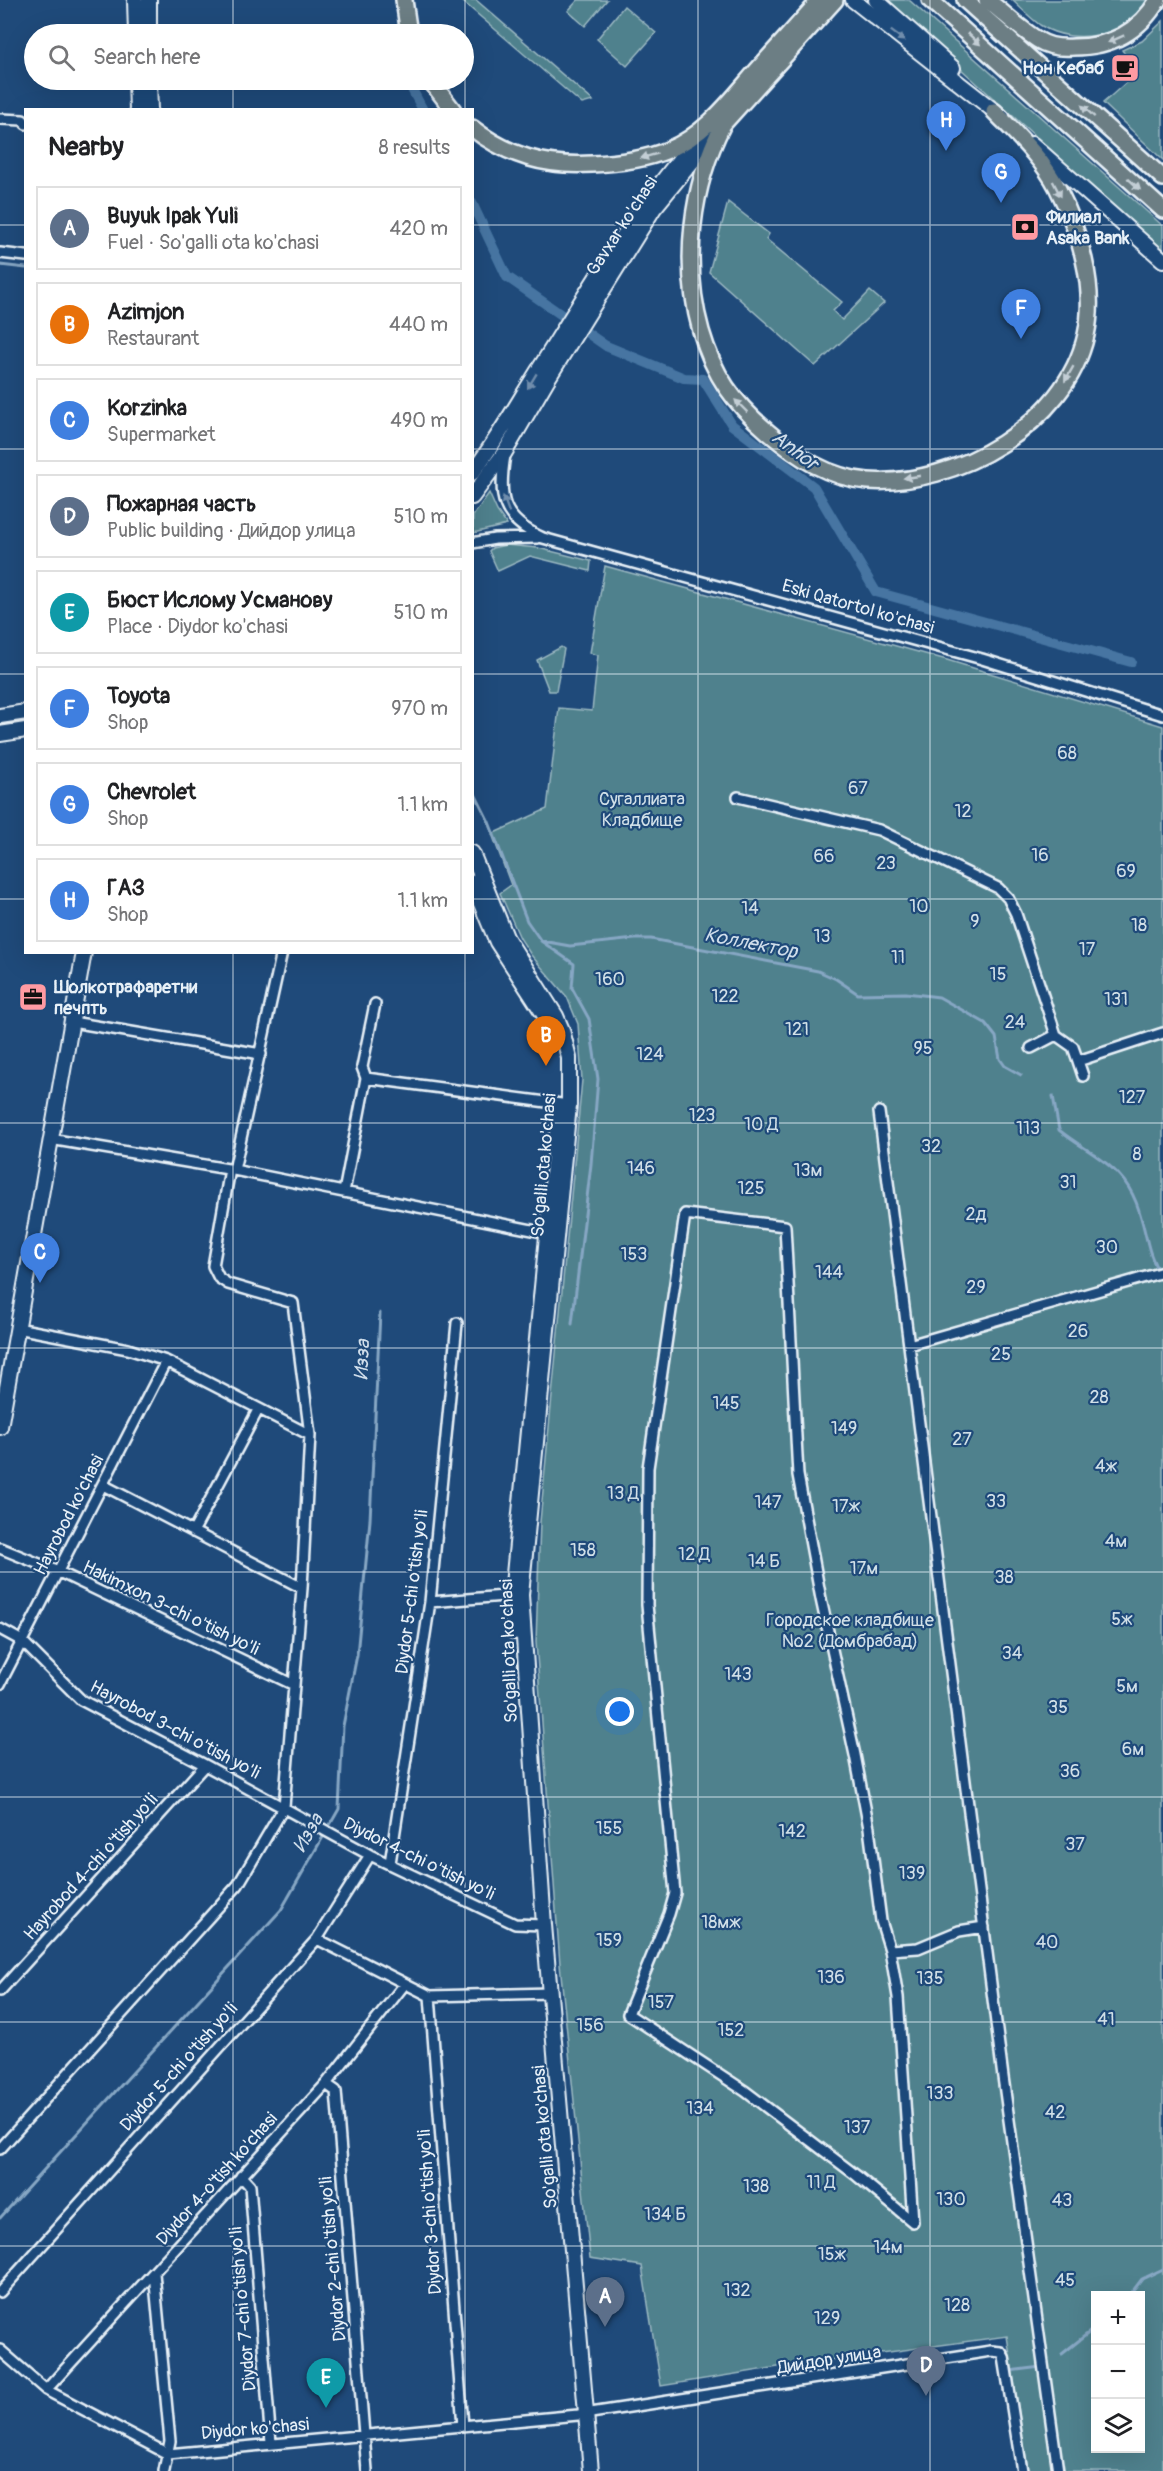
<!DOCTYPE html>
<html lang="en">
<head>
<meta charset="utf-8">
<style>
  body { margin:0; font-family:Pangolin,sans-serif; background:#f6f6f6; color:#202124 }
  .controls { position:absolute; right:18px; bottom:18px; display:grid; overflow:hidden; border-radius:0px; box-shadow:0 6px 24px #0002 }
  .controls button { width:54px; height:54px; display:grid; place-items:center; padding:0; border:0; border-bottom:2px solid #e0e0e0; background:#fff; color:#202124; font:30px sans-serif }
  .you { position:absolute; left:620px; top:1712px; width:21px; height:21px; margin:-15px; border:4px solid #fff; border-radius:50%; background:#1a73e8; box-shadow:0 0 0 9px #1a73e833 }
  .badge { display:grid; place-items:center; width:39px; height:39px; border-radius:50%; background:#0b8043; color:#fff; font-size:20px; font-weight:700 }
  .pin { position:absolute; translate:-50% -50px; filter:drop-shadow(0 2px 3px #0008) }
  .pin::after { content:''; position:absolute; top:32px; width:21px; height:18px; background:inherit; clip-path:polygon(0 0,100% 0,50% 100%) }
  .list { margin:0; padding:0; list-style:none }
  h2 { display:flex; justify-content:space-between; align-items:center; height:78px; margin:0; padding:0 24px; font-size:26px }
  h2 small { font-size:20px; font-weight:400; color:#757577 }
  .list li { display:grid; grid-template-columns:39px 1fr auto; gap:18px; align-items:center; box-sizing:border-box; height:84px; margin:0 12px 12px; padding:0 12px; border:2px solid #e0e0e0; border-radius:0px }
  .list b { display:block; font-size:22px; white-space:nowrap }
  .list p { margin:0; font-size:20px; white-space:nowrap; color:#757577 }
  .list em { font-size:20px; font-style:normal; color:#757577 }
  .icon { flex:none; width:33px; height:33px; fill:none; stroke:currentColor; stroke-width:2; stroke-linecap:round; stroke-linejoin:round }
  .map { position:relative; flex:none; width:1163px; height:2471px; overflow:hidden }
  .search { position:absolute; background:#fff; box-shadow:0 6px 24px #0002; left:24px; top:24px; width:450px; height:66px; display:flex; align-items:center; gap:15px; box-sizing:border-box; padding:0 21px; border-radius:33px; color:#757577; font-size:22px }
  .panel { position:absolute; background:#fff; box-shadow:0 6px 24px #0002; left:24px; top:108px; width:450px; height:846px; border-radius:0px }
  .map>svg:first-child { display:block }
  .green { fill:#4f818d; stroke:#9cb9c2; stroke-width:1.5; fill-rule:evenodd }
  .lines { fill:none; stroke-linecap:round; stroke-linejoin:round }
  .stream { stroke:#87a7c4; stroke-width:3 }
  .canal { stroke:#4675a2; stroke-width:10 }
  .street-casing { stroke:#e8f1f8; stroke-width:14 }
  .secondary-casing { stroke:#e8f1f8; stroke-width:18 }
  .primary-casing { stroke:#e8f1f8; stroke-width:20 }
  .street { stroke:#1f4a7a; stroke-width:9 }
  .secondary { stroke:#1f4a7a; stroke-width:14 }
  .primary { stroke:#6c7e84; stroke-width:15 }
  .oneway { fill:#6f8dac }
  .oneway2 { fill:#c3ced5 }
  .grid { fill:none; stroke:#e8f1f8; stroke-width:1.5; stroke-opacity:0.55 }
  .labels { text-anchor:middle; dominant-baseline:central; stroke-width:4.5; stroke-linejoin:round; paint-order:stroke }
  .poi-label { font-size:18px; font-weight:bold; fill:#e8f1f8; stroke:#1f4a7a; text-anchor:start }
  .street-label { font-size:18px; fill:#e8f1f8; stroke:#1f4a7a }
  .park-label { font-size:18px; fill:#d1e0e8; stroke:#1f4a7a }
  .water-label { font-size:20px; font-style:italic; fill:#d0deeb; stroke:#1f4a7a }
</style>
</head>
<body>
<div class="map">
<svg width="1163" height="2471" viewBox="0 0 1163 2471">
  <rect width="100%" height="100%" fill="#1f4a7a"/>
  <filter id="ink" filterUnits="userSpaceOnUse"><feTurbulence type="fractalNoise" baseFrequency=".0167" numOctaves="2"/><feDisplacementMap in="SourceGraphic" scale="12" xChannelSelector="R" yChannelSelector="G"/><feConvolveMatrix kernelMatrix="1 2 1 2 8 2 1 2 1" color-interpolation-filters="sRGB"/></filter>
  <g filter="url(#ink)">
    <path class="green" d="M461 0H476L593 101 582 104Z
      M578 0H607L585 26 568 11Z
      M885 0H909L1163 226V252Z
      M1012 0H1150C1129 35 1076 48 1040 25 1030 18 1021 8 1012 0Z
      M624 6 656 33 627 66 597 39Z
      M1163 21V160L1103 103 1138 72 1122 50 1142 41Z
      M728 202 769 234 766 239 842 302 833 311 842 320 870 291 884 303 815 366 709 272Z
      M489 493 497 511 507 525 473 533V516Z
      M506 545 538 548 591 561 590 571 530 556 498 571 489 551 492 548Z
      M605 566 947 660 1163 726V2471H1028L1007 2336 778 2367 661 2386 642 2266 590 2258 560 1964 536 1642 540 1522 582 1080 578 1024 567 997 531 955 520 938 500 893 511 885 492 834 547 809 559 708 592 711 598 655 590 653ZM1096 2296H1140V2448H1096Z
      M561 647 564 649 556 691H549L537 660Z"/>
    <g class="lines">
      <path class="stream" d="M0 265 26 268
        M472 788 489 822 527 921 541 941 574 964 572 988 589 1019 598 1079 591 1164 572 1324
        M542 941 570 946 635 939H651L818 971 836 979 858 994 906 993 939 997 985 1023 996 1037 1000 1059 1005 1066 1021 1075
        M1053 1096 1059 1130C1078 1146 1102 1156 1119 1175 1140 1197 1142 1225 1150 1252 1153 1262 1159 1272 1163 1282
        M0 2218 281 1910 339 1809 343 1726 357 1655 370 1520 380 1313
        M1129 2296 1142 2279 1163 2269
        M1062 2354 1096 2327
        M1009 2371 1041 2367"/>
      <path class="canal" d="M407 80 423 110
        M472 203 507 277 513 281 606 346 684 378 703 379 732 425 814 487 876 592 1131 662"/>
      <g class="street-casing">
        <path id="street" d="M0 119 23 120 26 124
          M0 253 26 256
          M505 455C498 498 501 519 543 538L982 659 1163 715
          M472 543 495 539 538 538
          M738 797 879 830 998 888 1008 898 1016 914 1056 1035 1073 1047 1078 1061 1163 1033
          M72 1022 261 1054
          M1031 1048 1056 1035
          M1078 1061 1083 1076
          M366 1078 569 1105
          M879 1112 1003 2077 1058 2471
          M50 1139 234 1170 552 1234
          M234 1170 282 952
          M344 1192 366 1078 362 1067 375 1004
          M685 1214 785 1226 798 1475 821 1599 855 1755 869 1828 881 1921 890 1950 898 1997 913 2222 857 2176 745 2091 628 2014 669 1914 675 1893 647 1605 648 1468Z
          M17 1328 128 1349 166 1361 310 1435
          M909 1345 1163 1272
          M103 1485 302 1588
          M193 1532 258 1410
          M0 1548 59 1572 294 1685
          M430 1602 517 1595
          M0 1629 22 1641 81 1700 205 1765 370 1855 515 1924 544 1925
          M0 1684 166 1361
          M390 1863 430 1602 457 1323
          M317 1939 430 1996 551 1993
          M890 1950 918 1948 959 1931 984 1927
          M0 1991 205 1765
          M430 1996 463 2426
          M326 2084 336 2091 367 2471
          M0 2149 238 1885 284 1807 302 1588 310 1435 293 1303 228 1284 219 1278 213 1266 230 1169
          M241 2176 250 2186 271 2443
          M154 2273 170 2441 164 2471
          M0 2292 317 1939 370 1855
          M0 2350 46 2390 168 2454 578 2415 991 2351 1001 2352 1004 2357 1022 2471
          M46 2390 326 2084 404 1985"/>
      </g>
      <g class="secondary-casing">
        <path id="secondary" d="M135 0 136 34
          M149 0V34
          M853 0 1002 117
          M876 0 953 68
          M136 80 137 110
          M149 80 150 110
          M1032 144 1163 260
          M472 473C498 439 518 402 541 366 591 286 639 204 702 133
          M472 497 505 452 547 380 654 208 718 130
          M0 716 26 712
          M0 734 26 730
          M472 853 506 937 556 1016 562 1030 569 1058V1105L521 1595 544 1925 591 2471
          M472 882 497 942 545 1016
          M0 1427 84 952
          M514 1632 512 1595 559 1113"/>
      </g>
      <g class="primary-casing">
        <path id="primary" d="M404 0 409 34
          M835 0 723 124C691 187 682 263 701 331 714 376 733 402 768 432 797 457 829 478 868 481 956 487 1066 424 1086 335 1097 286 1079 230 1057 187 1042 158 1016 134 994 111
          M930 0 1163 210
          M965 0 1163 178
          M987 0C1004 13 1020 29 1038 40 1049 47 1062 48 1074 47 1111 47 1139 32 1158 0
          M430 80 453 110
          M472 128C508 156 546 167 592 164 617 163 644 160 668 150 704 135 728 104 753 75 775 50 798 25 820 0"/>
      </g>
      <use href="#street" class="street"/>
      <use href="#secondary" class="secondary"/>
      <use href="#primary" class="primary"/>
    </g>
    <defs><path id="oneway-solid" d="M-6-.8H1V-3.2L6.5 0L1 3.2V.8H-6Z" transform="scale(1.5)"/></defs>
    <g class="oneway">
      <use href="#oneway-solid" transform="translate(898 36) rotate(37)"/>
      <use href="#oneway-solid" transform="translate(532 381) rotate(121)"/>
      <use href="#oneway-solid" transform="translate(506 504) rotate(-110)"/>
    </g>
    <g class="oneway2">
      <use href="#oneway-solid" transform="translate(974 39) rotate(42)"/>
      <use href="#oneway-solid" transform="translate(1116 39) rotate(156)"/>
      <use href="#oneway-solid" transform="translate(1088 111) rotate(-138)"/>
      <use href="#oneway-solid" transform="translate(649 156) rotate(164)"/>
      <use href="#oneway-solid" transform="translate(1134 184) rotate(42)"/>
      <use href="#oneway-solid" transform="translate(1057 189) rotate(62)"/>
      <use href="#oneway-solid" transform="translate(1069 374) rotate(120)"/>
      <use href="#oneway-solid" transform="translate(741 406) rotate(-135)"/>
      <use href="#oneway-solid" transform="translate(912 477) rotate(172)"/>
    </g>
  </g>
  <path class="grid" d="M233 0V34M465 0V110M698 0V2471M930 0V2471M233 80V110M0 225H26M472 225H1163M0 449H26M472 449H1163M0 674H26M472 674H1163M0 899H26M472 899H1163M233 952V2471M465 952V2471M0 1123H1163M0 1348H1163M0 1572H1163M0 1797H1163M0 2022H1163M0 2246H1163"/>
  <defs>
    <g id="cafe-square" transform="scale(1.5)"><rect x="-9" y="-9" width="18" height="18" rx="4" fill="#ff9aa2" stroke="#1f4a7a"/><path d="M-5.5-4.5H6V0H3Q3 3.5 0 3.5H-2.5Q-5.5 3.5-5.5 0ZM3-3.2v2h1.7v-2ZM-6 4.5H4V6H-6Z" fill="#111"/></g>
    <g id="bank-square" transform="scale(1.5)"><rect x="-9" y="-9" width="18" height="18" rx="4" fill="#ff9aa2" stroke="#1f4a7a"/><path d="M-6-4H6V4H-6ZM0-2.3a2.3 2.3 0 1 0 0 4.6a2.3 2.3 0 1 0 0-4.6Z" fill="#111"/></g>
    <g id="office-square" transform="scale(1.5)"><rect x="-9" y="-9" width="18" height="18" rx="4" fill="#ff9aa2" stroke="#1f4a7a"/><path d="M-6-3h4V-5.5h4V-3h4V5H-6ZM-1-4.5V-3h2v-1.5ZM-6 0V1H6V0Z" fill="#111"/></g>
  </defs>
  <g fill-rule="evenodd">
    <use href="#cafe-square" x="1125" y="68"/>
    <use href="#bank-square" x="1025" y="227"/>
    <use href="#office-square" x="33" y="997"/>
  </g>
  <g class="labels">
    <g class="poi-label">
      <text x="1104" y="68" text-anchor="end">Нон Кебаб</text>
      <text x="1046" y="217">Филиал<tspan x="1046" dy="21">Asaka Bank</tspan></text>
      <text x="54" y="987">Шолкотрафаретни<tspan x="54" dy="21">печпть</tspan></text>
    </g>
    <g class="street-label">
      <text transform="translate(622 226) rotate(-57)">Gavxar ko'chasi</text>
      <text transform="translate(858 607) rotate(16)">Eski Qatortol ko'chasi</text>
      <text transform="translate(544 1165) rotate(-85)">So'galli ota ko'chasi</text>
      <text transform="translate(69 1515) rotate(-63)">Hayrobod ko'chasi</text>
      <text transform="translate(412 1592) rotate(-83)">Diydor 5-chi o'tish yo'li</text>
      <text transform="translate(171 1608) rotate(26)">Hakimxon 3-chi o'tish yo'li</text>
      <text transform="translate(509 1651) rotate(-92)">So'galli ota ko'chasi</text>
      <text transform="translate(175 1730) rotate(28)">Hayrobod 3-chi o'tish yo'li</text>
      <text transform="translate(419 1859) rotate(26)">Diydor 4-chi o'tish yo'li</text>
      <text transform="translate(91 1867) rotate(-48)">Hayrobod 4-chi o'tish yo'li</text>
      <text transform="translate(179 2067) rotate(-48)">Diydor 5-chi o'tish yo'li</text>
      <text transform="translate(545 2137) rotate(-95)">So'galli ota ko'chasi</text>
      <text transform="translate(217 2179) rotate(-48)">Diydor 4-o'tish ko'chasi</text>
      <text transform="translate(430 2212) rotate(-94)">Diydor 3-chi o'tish yo'li</text>
      <text transform="translate(333 2259) rotate(-95)">Diydor 2-chi o'tish yo'li</text>
      <text transform="translate(243 2309) rotate(-95)">Diydor 7-chi o'tish yo'li</text>
      <text transform="translate(829 2360) rotate(-9)">Дийдор улица</text>
      <text transform="translate(255 2429) rotate(-5)">Diydor ko'chasi</text>
    </g>
    <g class="park-label">
      <text x="1067" y="753">68</text>
      <text x="858" y="788">67</text>
      <text x="642" y="799">Сугаллиата<tspan x="642" dy="21">Кладбище</tspan></text>
      <text x="963" y="811">12</text>
      <text x="1040" y="855">16</text>
      <text x="824" y="856">66</text>
      <text x="886" y="863">23</text>
      <text x="1126" y="871">69</text>
      <text x="919" y="906">10</text>
      <text x="750" y="908">14</text>
      <text x="975" y="921">9</text>
      <text x="1139" y="925">18</text>
      <text x="822" y="936">13</text>
      <text x="1087" y="949">17</text>
      <text x="898" y="957">11</text>
      <text x="998" y="974">15</text>
      <text x="610" y="979">160</text>
      <text x="725" y="996">122</text>
      <text x="1116" y="999">131</text>
      <text x="1015" y="1022">24</text>
      <text x="797" y="1029">121</text>
      <text x="923" y="1048">95</text>
      <text x="650" y="1054">124</text>
      <text x="1132" y="1097">127</text>
      <text x="702" y="1115">123</text>
      <text x="761" y="1124">10 Д</text>
      <text x="1028" y="1128">113</text>
      <text x="931" y="1146">32</text>
      <text x="1137" y="1154">8</text>
      <text x="641" y="1168">146</text>
      <text x="808" y="1170">13м</text>
      <text x="1068" y="1182">31</text>
      <text x="751" y="1188">125</text>
      <text x="976" y="1214">2д</text>
      <text x="1107" y="1247">30</text>
      <text x="634" y="1254">153</text>
      <text x="829" y="1272">144</text>
      <text x="976" y="1287">29</text>
      <text x="1078" y="1331">26</text>
      <text x="1001" y="1354">25</text>
      <text x="1099" y="1397">28</text>
      <text x="726" y="1403">145</text>
      <text x="844" y="1428">149</text>
      <text x="962" y="1439">27</text>
      <text x="1106" y="1466">4ж</text>
      <text x="623" y="1493">13 Д</text>
      <text x="996" y="1501">33</text>
      <text x="768" y="1502">147</text>
      <text x="846" y="1506">17ж</text>
      <text x="1116" y="1541">4м</text>
      <text x="583" y="1550">158</text>
      <text x="694" y="1554">12 Д</text>
      <text x="764" y="1561">14 Б</text>
      <text x="864" y="1568">17м</text>
      <text x="1004" y="1577">38</text>
      <text x="1122" y="1619">5ж</text>
      <text x="850" y="1620">Городское кладбище<tspan x="850" dy="21">№2 (Домбрабад)</tspan></text>
      <text x="1012" y="1653">34</text>
      <text x="738" y="1674">143</text>
      <text x="1127" y="1686">5м</text>
      <text x="1058" y="1707">35</text>
      <text x="1133" y="1749">6м</text>
      <text x="1070" y="1771">36</text>
      <text x="609" y="1828">155</text>
      <text x="792" y="1831">142</text>
      <text x="1075" y="1844">37</text>
      <text x="912" y="1873">139</text>
      <text x="721" y="1922">18мж</text>
      <text x="609" y="1940">159</text>
      <text x="1047" y="1942">40</text>
      <text x="831" y="1977">136</text>
      <text x="930" y="1978">135</text>
      <text x="661" y="2002">157</text>
      <text x="1106" y="2019">41</text>
      <text x="590" y="2025">156</text>
      <text x="731" y="2030">152</text>
      <text x="940" y="2093">133</text>
      <text x="700" y="2108">134</text>
      <text x="1055" y="2112">42</text>
      <text x="857" y="2127">137</text>
      <text x="821" y="2182">11 Д</text>
      <text x="756" y="2186">138</text>
      <text x="951" y="2199">130</text>
      <text x="1062" y="2200">43</text>
      <text x="665" y="2214">134 Б</text>
      <text x="888" y="2247">14м</text>
      <text x="832" y="2254">15ж</text>
      <text x="1065" y="2280">45</text>
      <text x="737" y="2290">132</text>
      <text x="957" y="2305">128</text>
      <text x="827" y="2318">129</text>
    </g>
    <g class="water-label">
      <text transform="translate(795 450) rotate(37)">Anhor</text>
      <text transform="translate(751 943) rotate(11)">Коллектор</text>
      <text transform="translate(362 1360) rotate(-87)">Изза</text>
      <text transform="translate(308 1833) rotate(-60)">Изза</text>
    </g>
  </g>
</svg>
<div class="controls">
<button>+</button>
<button>−</button>
<button><svg class="icon" aria-label="layers" viewBox="0 0 24 24"><path d="M12 4l9 5-9 5-9-5zM3 14l9 5 9-5"/></svg></button>
</div>
<div class="you"></div>
<div class="pin badge" style="left:605px;top:2327px;background:#5c6f8a">A</div>
<div class="pin badge" style="left:546px;top:1066px;background:#e8710a">B</div>
<div class="pin badge" style="left:40px;top:1283px;background:#3f7fe0">C</div>
<div class="pin badge" style="left:926px;top:2396px;background:#5c6f8a">D</div>
<div class="pin badge" style="left:326px;top:2408px;background:#0f9aa8">E</div>
<div class="pin badge" style="left:1021px;top:339px;background:#3f7fe0">F</div>
<div class="pin badge" style="left:1001px;top:203px;background:#3f7fe0">G</div>
<div class="pin badge" style="left:946px;top:151px;background:#3f7fe0">H</div>
<div class="search"><svg class="icon" aria-label="search" viewBox="0 0 24 24"><circle cx="10" cy="10" r="6"/><path d="M15 15l6 6"/></svg>Search here</div>
<section class="panel">
<h2>Nearby<small>8 results</small></h2>
<ul class="list">
<li><span class="badge" style="background:#5c6f8a">A</span><div><b>Buyuk Ipak Yuli</b><p>Fuel · So'galli ota ko'chasi</p></div><em>420 m</em></li>
<li><span class="badge" style="background:#e8710a">B</span><div><b>Azimjon</b><p>Restaurant</p></div><em>440 m</em></li>
<li><span class="badge" style="background:#3f7fe0">C</span><div><b>Korzinka</b><p>Supermarket</p></div><em>490 m</em></li>
<li><span class="badge" style="background:#5c6f8a">D</span><div><b>Пожарная часть</b><p>Public building · Дийдор улица</p></div><em>510 m</em></li>
<li><span class="badge" style="background:#0f9aa8">E</span><div><b>Бюст Ислому Усманову</b><p>Place · Diydor ko'chasi</p></div><em>510 m</em></li>
<li><span class="badge" style="background:#3f7fe0">F</span><div><b>Toyota</b><p>Shop</p></div><em>970 m</em></li>
<li><span class="badge" style="background:#3f7fe0">G</span><div><b>Chevrolet</b><p>Shop</p></div><em>1.1 km</em></li>
<li><span class="badge" style="background:#3f7fe0">H</span><div><b>ГАЗ</b><p>Shop</p></div><em>1.1 km</em></li>
</ul>
</section>
</div>
</body>
</html>
